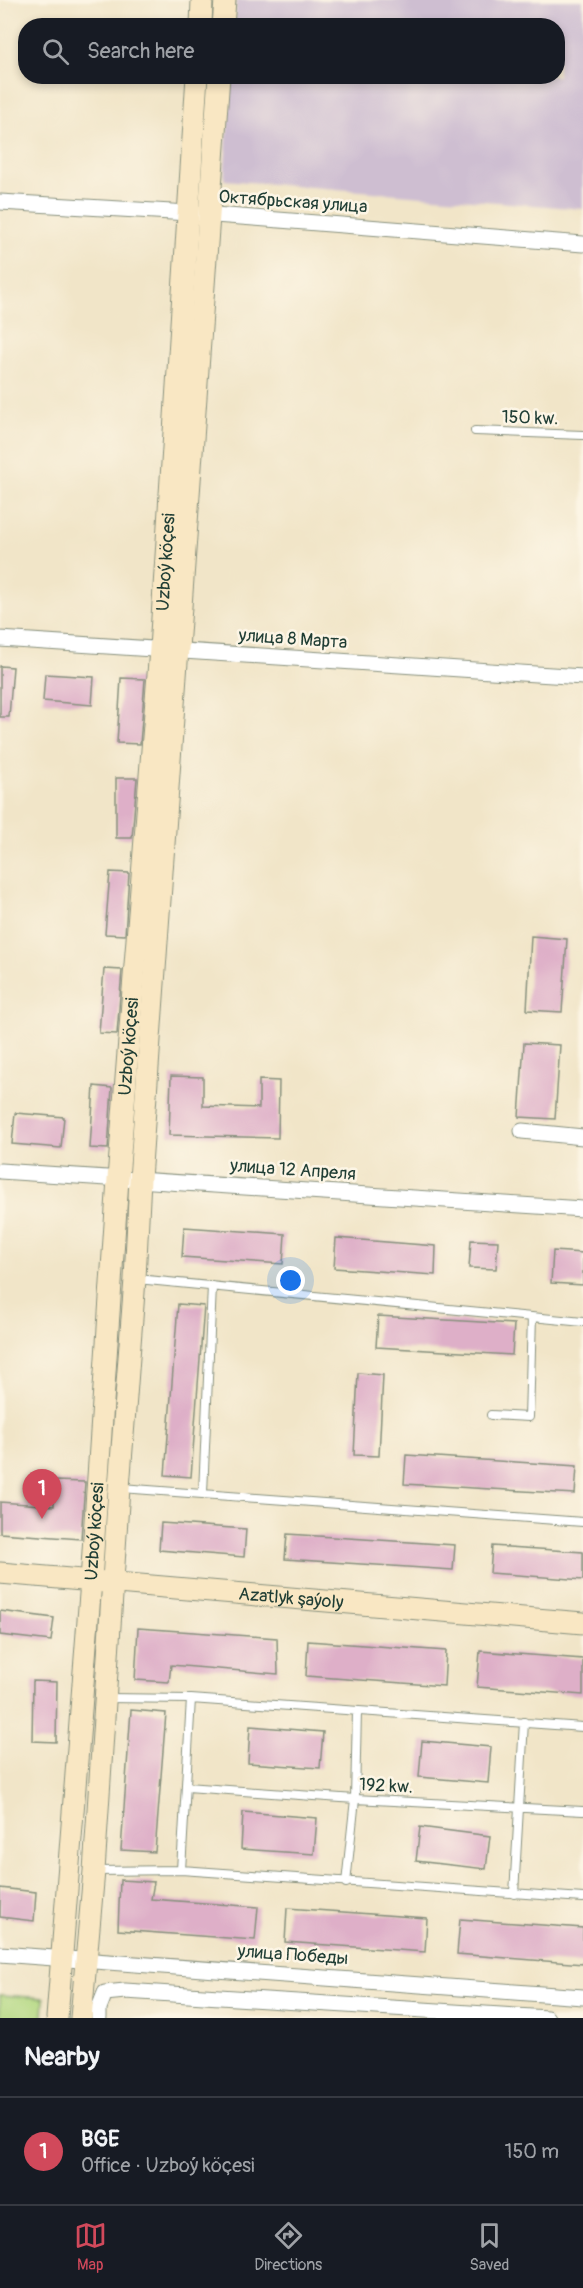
<!DOCTYPE html>
<html lang="en">
<head>
<meta charset="utf-8">
<style>
  body { margin:0; font-family:Pangolin,sans-serif; background:#20242c; color:#f1f3f6 }
  .you { position:absolute; left:291px; top:1281px; width:21px; height:21px; margin:-15px; border:4px solid #fff; border-radius:50%; background:#1a73e8; box-shadow:0 0 0 9px #1a73e833 }
  .badge { display:grid; place-items:center; width:39px; height:39px; border-radius:50%; background:#d1495b; color:#fff; font-size:20px; font-weight:700 }
  .pin { position:absolute; translate:-50% -50px; filter:drop-shadow(0 2px 3px #0008) }
  .pin::after { content:''; position:absolute; top:32px; width:21px; height:18px; background:inherit; clip-path:polygon(0 0,100% 0,50% 100%) }
  .list { margin:0; padding:0; list-style:none }
  h2 { display:flex; justify-content:space-between; align-items:center; height:78px; margin:0; padding:0 24px; font-size:26px }
  h2 small { font-size:20px; font-weight:400; color:#9ea1a6 }
  .list li { display:grid; grid-template-columns:39px 1fr auto; gap:18px; align-items:center; box-sizing:border-box; height:108px; padding:0 24px; border-top:2px solid #363941 }
  .list b { display:block; font-size:22px; white-space:nowrap }
  .list p { margin:0; font-size:20px; white-space:nowrap; color:#9ea1a6 }
  .list em { font-size:20px; font-style:normal; color:#9ea1a6 }
  .icon { flex:none; width:33px; height:33px; fill:none; stroke:currentColor; stroke-width:2; stroke-linecap:round; stroke-linejoin:round }
  .map { position:relative; flex:none; width:583px; height:2018px; overflow:hidden }
  .search { position:absolute; background:#171b24; box-shadow:0 3px 9px #0003; left:18px; right:18px; top:18px; height:66px; display:flex; align-items:center; gap:15px; box-sizing:border-box; padding:0 21px; border-radius:24px; color:#9ea1a6; font-size:22px }
  .sheet { height:186px; background:#171b24 }
  nav { display:flex; justify-content:space-around; align-items:center; box-sizing:border-box; height:84px; border-top:2px solid #363941; background:#171b24; font-size:16px; color:#9ea1a6 }
  nav a { display:grid; justify-items:center; gap:3px }
  nav .on { color:#d1495b }
  .map>svg:first-child { display:block }
  .industrial { fill:#cebed1 }
  .green { fill:#b3d881; stroke:#698a5a; stroke-width:1.5 }
  .building { fill:#deafc8 }
  .lines { fill:none; stroke-linecap:round; stroke-linejoin:round }
  .lane-casing { stroke:#88917e; stroke-width:10 }
  .street-casing { stroke:#88917e; stroke-width:17 }
  .secondary-casing { stroke:#88917e; stroke-width:23 }
  .lane { stroke:#fff; stroke-width:8 }
  .street { stroke:#fff; stroke-width:15 }
  .secondary { stroke:#f9e7c3; stroke-width:21 }
  .labels { text-anchor:middle; dominant-baseline:central; stroke-width:5; stroke-linejoin:round; paint-order:stroke }
  .street-label { font-size:18px; fill:#1f3d34; stroke:#fcf5e5 }
</style>
</head>
<body>
<div class="map">
<svg width="583" height="2018" viewBox="0 0 583 2018">
  <rect width="100%" height="100%" fill="#fcf5e5"/>
  <filter id="ink" filterUnits="userSpaceOnUse"><feTurbulence type="fractalNoise" baseFrequency=".0167" numOctaves="2"/><feDisplacementMap in="SourceGraphic" scale="12" xChannelSelector="R" yChannelSelector="G"/><feConvolveMatrix kernelMatrix="1 2 1 2 8 2 1 2 1" color-interpolation-filters="sRGB"/></filter>
  <filter id="wash" filterUnits="userSpaceOnUse"><feTurbulence type="fractalNoise" baseFrequency=".008" numOctaves="4" result="noise"/><feDisplacementMap in="SourceGraphic" scale="24" xChannelSelector="R" yChannelSelector="G"/><feGaussianBlur stdDeviation="1.35" result="paint"/><feColorMatrix in="noise" values="0 0 0 0 0 0 0 0 0 0 0 0 0 0 0 0 0 1.4 0 .05"/><feComposite in="paint" operator="in"/></filter>
  <g filter="url(#wash)">
    <rect width="100%" height="100%" fill="#f1e5c8"/>
    <path class="industrial" d="M236 0H583V209L224 180 231 77 558 76V26L235 25Z"/>
    <path class="green" d="M0 1995 44 1998 43 2018H0Z"/>
    <g id="blocks">
      <path class="building" d="M0 666 13 667 9 717H0Z
        M45 674 94 677 92 705 43 701Z
        M121 678 145 679 140 744 117 743Z
        M116 778H137L132 838H116Z
        M110 872 129 873 125 935 105 934Z
        M531 936 567 939 562 1012 527 1010Z
        M104 969 122 970 117 1034 99 1033Z
        M524 1043 560 1045 555 1119 519 1117Z
        M171 1076 203 1077V1106L259 1108V1080L279 1081 278 1138 169 1135Z
        M94 1086 112 1088 108 1149 90 1148Z
        M15 1113 64 1117 61 1148 12 1144Z
        M184 1227 285 1234 283 1264 182 1257Z
        M336 1238 436 1246 435 1275 334 1268Z
        M471 1240 498 1241 496 1269 469 1268Z
        M553 1251 583 1253V1285L551 1283Z
        M178 1304 204 1306 191 1477 165 1475Z
        M378 1316 514 1324 512 1355 376 1347Z
        M358 1373 383 1375 379 1456 354 1455Z
        M406 1455 577 1466 575 1494 404 1484Z
        M54 1481 85 1482 81 1539 0 1533V1502L54 1506Z
        M161 1523 246 1529 244 1557 159 1550Z
        M287 1534 455 1545 453 1570 285 1559Z
        M492 1546 583 1552V1580L490 1573Z
        M0 1611 54 1618 51 1641 0 1635Z
        M138 1628 277 1638 278 1674 171 1665 169 1682 135 1680Z
        M308 1641 446 1651 444 1686 306 1676Z
        M480 1651 583 1659V1695L477 1687Z
        M33 1681 57 1682 56 1742 32 1741Z
        M131 1710 166 1713 155 1852 121 1850Z
        M250 1726 323 1732 320 1768 248 1763Z
        M422 1741 491 1747 488 1783 419 1777Z
        M243 1812 317 1818 314 1854 241 1849Z
        M420 1827 490 1836 486 1869 416 1861Z
        M120 1880 154 1882 151 1899 258 1907 255 1940 118 1930Z
        M0 1888 36 1892 34 1921 0 1917Z
        M287 1908 427 1918 425 1952 285 1942Z
        M460 1919 583 1928V1964L457 1954Z"/>
    </g>
  </g>
  <g filter="url(#ink)">
    <use href="#blocks" fill-opacity="0" stroke="#88917e" stroke-width="1.5"/>
    <g class="lines">
      <g class="lane-casing">
        <path id="lane" d="M475 431 583 435
          M137 1279 583 1322
          M491 1415 529 1417 532 1317
          M121 1488 583 1522
          M203 1493 212 1286
          M106 1698 191 1699 583 1727
          M187 1787 355 1799 583 1811
          M181 1870 191 1699
          M96 1871 181 1870 583 1898
          M346 1883 355 1799 357 1711
          M514 1894 524 1722"/>
      </g>
      <g class="street-casing">
        <path id="street" d="M0 202 189 213 583 244
          M0 639 583 677
          M522 1131 583 1137
          M0 1171 583 1209
          M0 1954 583 1997
          M99 2018V2008L105 1993 125 1991 547 2018"/>
      </g>
      <g class="secondary-casing">
        <g id="secondary">
          <path d="M201 26 202 0"/>
          <path d="M223 26 225 0"/>
          <path id="s1" d="M0 1573 583 1623"/>
          <path id="s2" d="M57 2018 91 1581 118 1179 160 649 197 76"/>
          <path d="M81 2018 94 1871 119 1488 135 1279 140 1179 219 76"/>
        </g>
      </g>
      <use href="#lane" class="lane"/>
      <use href="#street" class="street"/>
      <use href="#secondary" class="secondary"/>
    </g>
  </g>
  <g class="labels">
    <g class="street-label">
      <text transform="translate(293 202) rotate(4)">Октябрьская улица</text>
      <text transform="translate(530 418) rotate(2)">150 kw.</text>
      <text stroke="none"><textPath href="#s2" startOffset="1460">Uzboý köçesi</textPath></text>
      <text transform="translate(293 639) rotate(4)">улица 8 Марта</text>
      <text stroke="none"><textPath href="#s2" startOffset="974">Uzboý köçesi</textPath></text>
      <text transform="translate(293 1170) rotate(4)">улица 12 Апреля</text>
      <text stroke="none"><textPath href="#s2" startOffset="488">Uzboý köçesi</textPath></text>
      <text stroke="none"><textPath href="#s1" startOffset="292">Azatlyk şaýoly</textPath></text>
      <text transform="translate(386 1786) rotate(3)">192 kw.</text>
      <text transform="translate(293 1955) rotate(4)">улица Победы</text>
    </g>
  </g>
</svg>
<div class="you"></div>
<div class="pin badge" style="left:42px;top:1519px">1</div>
<div class="search"><svg class="icon" aria-label="search" viewBox="0 0 24 24"><circle cx="10" cy="10" r="6"/><path d="M15 15l6 6"/></svg>Search here</div>
</div>
<section class="sheet">
<h2>Nearby<small></small></h2>
<ul class="list">
<li><span class="badge">1</span><div><b>BGE</b><p>Office · Uzboý köçesi</p></div><em>150 m</em></li>
</ul>
</section>
<nav>
<a class="on"><svg class="icon" aria-label="map" viewBox="0 0 24 24"><path d="M3 6l6-2 6 2 6-2v14l-6 2-6-2-6 2zM9 4v14M15 6v14"/></svg>Map</a>
<a><svg class="icon" aria-label="directions" viewBox="0 0 24 24"><path d="M12 3l9 9-9 9-9-9zM9 14v-3h6M13 9l2 2-2 2"/></svg>Directions</a>
<a><svg class="icon" aria-label="saved" viewBox="0 0 24 24"><path d="M7 4h10v16l-5-4-5 4z"/></svg>Saved</a>
</nav>
</body>
</html>
